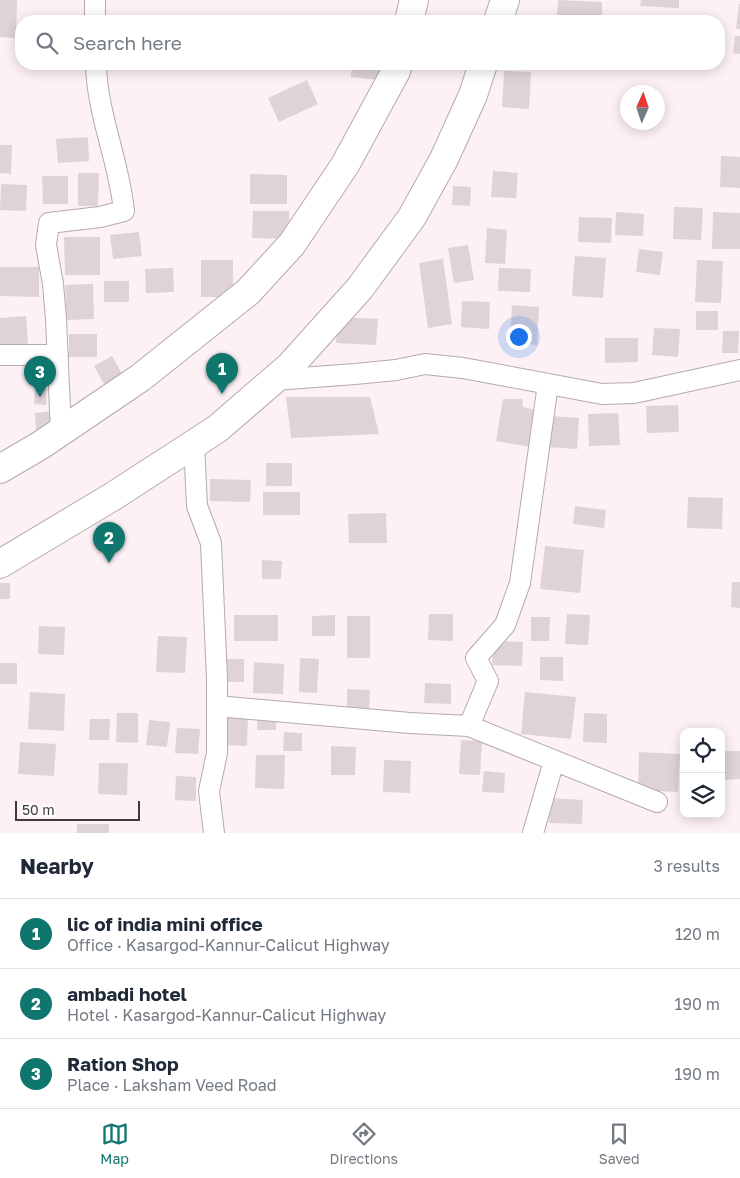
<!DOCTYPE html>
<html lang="en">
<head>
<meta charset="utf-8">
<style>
  body { margin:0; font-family:"Golos Text",sans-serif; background:#f2f2f3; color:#1f2937 }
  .controls { position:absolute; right:15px; bottom:15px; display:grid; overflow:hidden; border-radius:10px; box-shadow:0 2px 12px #0003 }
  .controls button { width:45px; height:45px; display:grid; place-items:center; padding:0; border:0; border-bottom:1px solid #e0e1e3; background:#fff; color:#1f2937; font:25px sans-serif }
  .compass { position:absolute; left:620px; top:85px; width:45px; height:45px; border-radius:50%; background:#fff; box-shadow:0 2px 12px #0003; rotate:3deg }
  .scale { position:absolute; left:15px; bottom:12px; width:125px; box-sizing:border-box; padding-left:5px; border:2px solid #3f3a3b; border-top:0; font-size:14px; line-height:18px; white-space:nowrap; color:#3f3a3b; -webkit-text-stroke:4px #fff; paint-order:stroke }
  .you { position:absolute; left:518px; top:336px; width:18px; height:18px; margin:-12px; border:4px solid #fff; border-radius:50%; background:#1a73e8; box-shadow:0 0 0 8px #1a73e833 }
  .badge { display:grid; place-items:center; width:32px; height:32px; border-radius:50%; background:#0f766e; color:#fff; font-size:16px; font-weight:700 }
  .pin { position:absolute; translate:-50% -41px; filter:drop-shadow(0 1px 2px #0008) }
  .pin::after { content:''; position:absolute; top:26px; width:18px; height:15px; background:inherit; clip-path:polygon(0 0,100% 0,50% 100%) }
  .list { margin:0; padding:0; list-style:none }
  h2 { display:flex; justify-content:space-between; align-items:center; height:65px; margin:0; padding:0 20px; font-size:21px }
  h2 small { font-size:16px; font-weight:400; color:#747a83 }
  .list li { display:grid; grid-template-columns:32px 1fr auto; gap:15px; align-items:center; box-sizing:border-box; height:70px; padding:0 20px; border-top:1px solid #e0e1e3 }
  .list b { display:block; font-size:19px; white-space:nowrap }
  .list p { margin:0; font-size:16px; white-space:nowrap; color:#747a83 }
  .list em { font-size:16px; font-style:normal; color:#747a83 }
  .icon { flex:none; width:28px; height:28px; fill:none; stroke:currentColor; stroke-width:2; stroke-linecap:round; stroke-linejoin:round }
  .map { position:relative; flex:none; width:740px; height:833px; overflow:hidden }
  .search { position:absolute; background:#fff; box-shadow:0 2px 12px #0003; left:15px; right:15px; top:15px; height:55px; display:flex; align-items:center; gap:12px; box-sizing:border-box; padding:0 18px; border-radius:20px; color:#747a83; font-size:19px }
  .sheet { height:275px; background:#fff }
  nav { display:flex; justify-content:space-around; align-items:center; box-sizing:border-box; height:70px; border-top:1px solid #e0e1e3; background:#fff; font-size:14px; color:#747a83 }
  nav a { display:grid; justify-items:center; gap:2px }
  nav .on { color:#0f766e }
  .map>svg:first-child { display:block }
  .building { fill:#dfd3d7 }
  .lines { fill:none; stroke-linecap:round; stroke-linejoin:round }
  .minor-casing { stroke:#b5aaae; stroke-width:22 }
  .highway-casing { stroke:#b5aaae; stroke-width:30 }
  .minor { stroke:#fff; stroke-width:20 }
  .highway { stroke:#fff; stroke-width:28 }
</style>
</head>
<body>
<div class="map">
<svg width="740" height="833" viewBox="0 0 740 833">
  <rect width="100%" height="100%" fill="#fdf1f5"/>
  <path class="building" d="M0 0H17L16 38 0 37Z
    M558 0 602 2V21H557Z
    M641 0H679V8L640 6Z
    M739 4H740V29H736Z
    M651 16 678 18V21H650Z
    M735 36H740V54L733 53Z
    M159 64H185L184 70 159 68Z
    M212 64H240L238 70Z
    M352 64H380L378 80 351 77Z
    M504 71 531 72 529 109 502 107Z
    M307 80 318 104 279 122 268 98Z
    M88 137 89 161 58 163 56 139Z
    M0 145H12L11 174 0 173Z
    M721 156 740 157V188L720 187Z
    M493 171 518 173 516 198 491 197Z
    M78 173H99L98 206H78Z
    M250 174 287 175V204H250Z
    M42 176H68V204H43Z
    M1 184 27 185 26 211 0 210Z
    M453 186 471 187 470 206 452 205Z
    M674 207 703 208 701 240 673 239Z
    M253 211H289V239L252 238Z
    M616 212 644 214 643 236 615 235Z
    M713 212 740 213V249H712Z
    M579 217 612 218 611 243 578 242Z
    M487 228 507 230 505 264 485 263Z
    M139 232 142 256 113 259 110 235Z
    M64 237H100V275H65Z
    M468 245 474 280 454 283 448 248Z
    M639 249 663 252 660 275 636 272Z
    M575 256 606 258 603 298 572 296Z
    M443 259 452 324 428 328 419 263Z
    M201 260H233V297H201Z
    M697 260 723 261 721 303 695 302Z
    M0 267H39V297L0 296Z
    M173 268 174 292 146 293 145 269Z
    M499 268 531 269 530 292 498 291Z
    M104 281H129V302H104Z
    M93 284 94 319 67 320 65 285Z
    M462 301 490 302 489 329 461 327Z
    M512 305 539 307 537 345 510 343Z
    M696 311H718V330H696Z
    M26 316 28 345 0 347V318Z
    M338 317 378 319 376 345 336 343Z
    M654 328 680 329 678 357 652 355Z
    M723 331H739L738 353H722Z
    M69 334H97V357H69Z
    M605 338H638V362L605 363Z
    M112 356 122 374 104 384 94 366Z
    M34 363H50V385L33 384Z
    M35 388 47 389 46 405 34 404Z
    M286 397H370L379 434 291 438Z
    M503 399H522L523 407 536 410 530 447 496 441Z
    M678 405 679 432 647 433 646 406Z
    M52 411 54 428 36 430 35 413Z
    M618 413 620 445 589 446 588 414Z
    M551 416 579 418 577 449 548 447Z
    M266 463H292V486H266Z
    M210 479 251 480 250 502 210 501Z
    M263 492H300V515H263Z
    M688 497 723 498 722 529 687 528Z
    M575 506 606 510 604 528 573 524Z
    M386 513 387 543H349L348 514Z
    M545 546 584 550 580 593 540 589Z
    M262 560 282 561 281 579H262Z
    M732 582H740V608L731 607Z
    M0 583H10V599H0Z
    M429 614H453V641L428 640Z
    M567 614 590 615 588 645 565 644Z
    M234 615H278V641H234Z
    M335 615V636H312V616Z
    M347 616H370V658H347Z
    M531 617H550L549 641H531Z
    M39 626 65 627 64 655 38 654Z
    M158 636 187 637 185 673 156 672Z
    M493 641 523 642 522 666 492 665Z
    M540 657H563V681L540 680Z
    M300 658 319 659 317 693 299 692Z
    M225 659H244V682H225Z
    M254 662 284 664 283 694 253 693Z
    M0 663H17V684H0Z
    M425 683 451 684V704L424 703Z
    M347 689 370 690 369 712 347 711Z
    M30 692 65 694 64 731 28 729Z
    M525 692 576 697 571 739 521 734Z
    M117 713H138V743L116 742Z
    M584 713 607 714V743L583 742Z
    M257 715H276V730H257Z
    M224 717 248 718 247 746 222 745Z
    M90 719H110L109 740H89Z
    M149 720 170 722 167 747 146 745Z
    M177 728 200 729 198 754 175 753Z
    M284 732 302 733V751H283Z
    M461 740 482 741 480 775 459 774Z
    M20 742 56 744 54 776 18 774Z
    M331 746 356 747 355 775H331Z
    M721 751H740V779L721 780Z
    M639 752 680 754 678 792 638 790Z
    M256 755H285L284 789 255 788Z
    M384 760 411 761 410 793 383 792Z
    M99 763H128L127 795 98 794Z
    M484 771 505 773 504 793 482 792Z
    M176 776 196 777V801L175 800Z
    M550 798 583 800 582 824 549 823Z
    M77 824H109V833H77Z"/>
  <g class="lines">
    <g class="minor-casing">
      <path id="minor" d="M95 0V21
        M0 355H58
        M274 380 355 374 396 370 425 364 463 368 602 394 634 393 740 370
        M61 432 56 319 53 284 46 245 49 223 100 217 124 211C119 161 97 114 96 64
        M194 443 197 506 211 543 217 679V753L209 791 214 833
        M217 706 410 723 469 726 657 802
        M469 726 488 681 476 658 505 625 520 583 548 384
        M533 833 554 761"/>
    </g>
    <g class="highway-casing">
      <path id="highway" d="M409 21 414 0
        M498 21 505 0
        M0 469 41 445 140 378 248 292 292 244 345 165 396 71 398 64
        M0 564 112 497 217 429 290 366 360 288 412 217 444 159 473 95 483 64"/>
    </g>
    <use href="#minor" class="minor"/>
    <use href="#highway" class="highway"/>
  </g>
</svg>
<div class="controls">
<button><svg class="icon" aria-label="locate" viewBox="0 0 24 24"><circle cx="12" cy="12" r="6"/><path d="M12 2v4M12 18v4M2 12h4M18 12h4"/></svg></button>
<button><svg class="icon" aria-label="layers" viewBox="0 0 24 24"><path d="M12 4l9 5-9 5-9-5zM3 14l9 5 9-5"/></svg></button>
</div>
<svg class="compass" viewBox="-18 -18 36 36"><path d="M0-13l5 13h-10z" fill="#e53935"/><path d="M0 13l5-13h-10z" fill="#747a83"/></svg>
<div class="scale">50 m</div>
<div class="you"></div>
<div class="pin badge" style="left:222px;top:394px">1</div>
<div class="pin badge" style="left:109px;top:563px">2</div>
<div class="pin badge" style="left:40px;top:397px">3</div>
<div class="search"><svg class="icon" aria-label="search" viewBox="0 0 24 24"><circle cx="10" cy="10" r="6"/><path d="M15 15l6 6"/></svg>Search here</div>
</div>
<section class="sheet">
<h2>Nearby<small>3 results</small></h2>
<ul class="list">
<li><span class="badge">1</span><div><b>lic of india mini office</b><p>Office · Kasargod-Kannur-Calicut Highway</p></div><em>120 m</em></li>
<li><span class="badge">2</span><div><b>ambadi hotel</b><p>Hotel · Kasargod-Kannur-Calicut Highway</p></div><em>190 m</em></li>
<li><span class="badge">3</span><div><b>Ration Shop</b><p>Place · Laksham Veed Road</p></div><em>190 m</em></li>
</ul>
</section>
<nav>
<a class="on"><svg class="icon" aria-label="map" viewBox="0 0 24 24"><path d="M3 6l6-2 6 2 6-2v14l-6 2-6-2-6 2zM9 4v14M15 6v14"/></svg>Map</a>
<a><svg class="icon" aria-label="directions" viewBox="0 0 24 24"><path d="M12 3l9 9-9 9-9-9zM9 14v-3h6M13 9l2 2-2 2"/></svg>Directions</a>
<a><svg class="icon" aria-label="saved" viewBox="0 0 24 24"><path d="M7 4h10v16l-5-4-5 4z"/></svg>Saved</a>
</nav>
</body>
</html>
